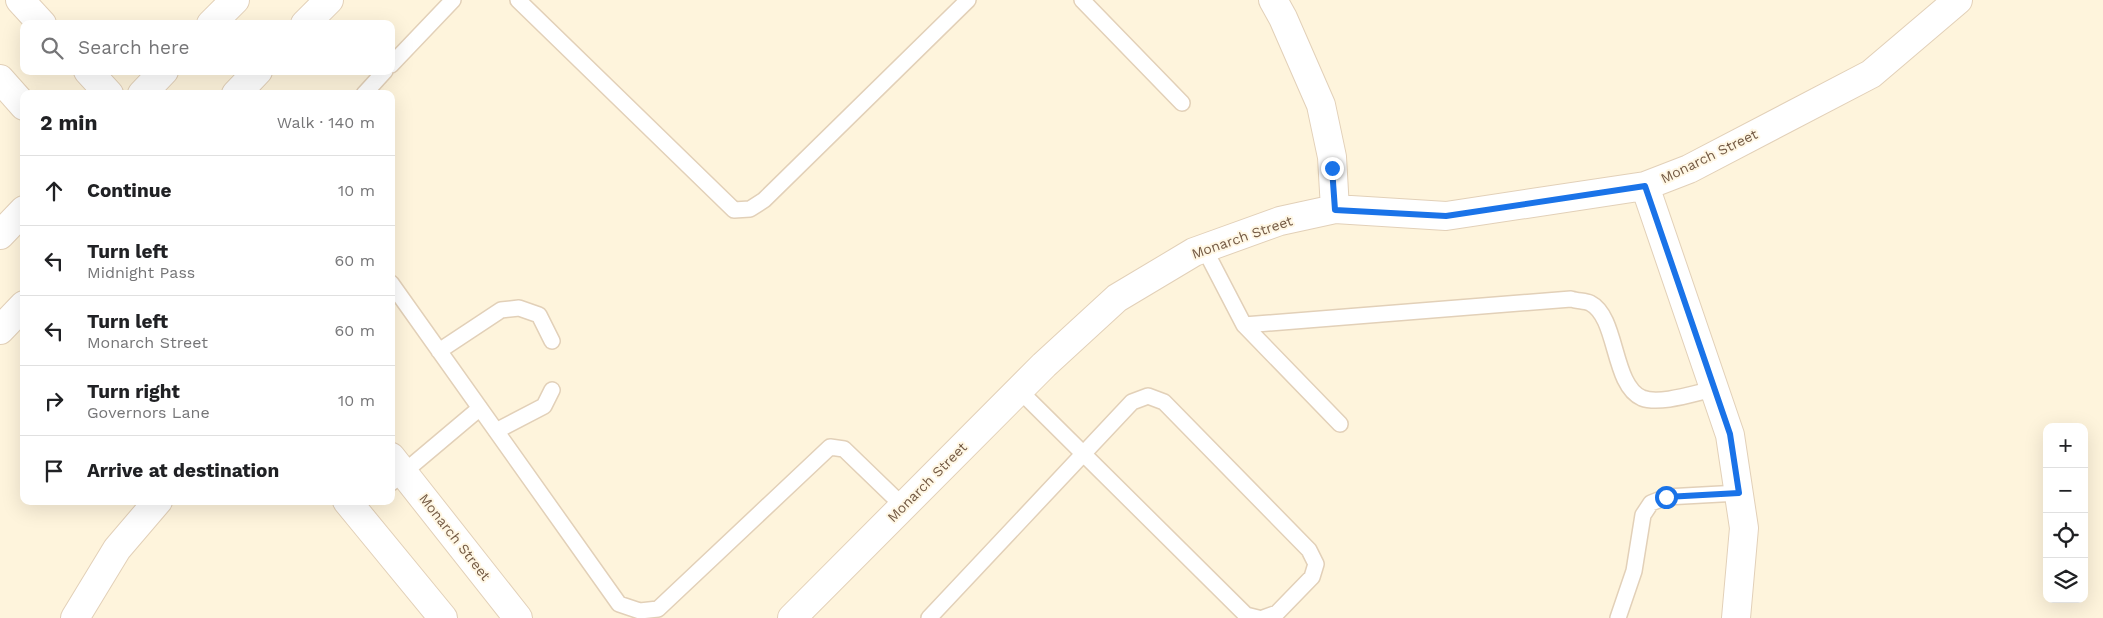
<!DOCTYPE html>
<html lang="en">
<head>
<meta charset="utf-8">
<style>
  body { margin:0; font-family:"Work Sans",sans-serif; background:#f2f2f2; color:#202124 }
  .controls { position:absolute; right:15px; bottom:15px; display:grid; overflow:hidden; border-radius:10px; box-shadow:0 5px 20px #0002 }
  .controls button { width:45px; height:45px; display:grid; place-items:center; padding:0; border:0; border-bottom:1px solid #e0e0e0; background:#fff; color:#202124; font:25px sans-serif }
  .stop { position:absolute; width:15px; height:15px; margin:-11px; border:4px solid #1a73e8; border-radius:50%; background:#fff }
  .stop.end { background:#1a73e8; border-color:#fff; box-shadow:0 1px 5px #0008 }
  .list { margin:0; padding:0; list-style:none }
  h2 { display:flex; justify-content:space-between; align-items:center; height:65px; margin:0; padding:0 20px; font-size:21px }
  h2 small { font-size:16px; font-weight:400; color:#757577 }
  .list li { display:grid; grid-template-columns:32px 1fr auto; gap:15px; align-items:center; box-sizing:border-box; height:70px; padding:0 20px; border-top:1px solid #e0e0e0 }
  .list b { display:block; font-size:19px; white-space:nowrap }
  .list p { margin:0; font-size:16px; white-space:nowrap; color:#757577 }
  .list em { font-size:16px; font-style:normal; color:#757577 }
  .icon { flex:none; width:28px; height:28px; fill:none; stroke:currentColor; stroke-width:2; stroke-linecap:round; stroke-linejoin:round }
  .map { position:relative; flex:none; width:2103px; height:618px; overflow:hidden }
  .search { position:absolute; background:#fff; box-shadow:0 5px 20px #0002; left:20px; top:20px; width:375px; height:55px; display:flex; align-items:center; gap:12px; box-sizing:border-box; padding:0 18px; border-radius:10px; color:#757577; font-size:19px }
  .panel { position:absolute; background:#fff; box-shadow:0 5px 20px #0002; left:20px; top:90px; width:375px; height:415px; border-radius:10px }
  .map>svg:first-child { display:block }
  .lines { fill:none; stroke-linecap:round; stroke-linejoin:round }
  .service-casing { stroke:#e2d0b8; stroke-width:18 }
  .minor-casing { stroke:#e2d0b8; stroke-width:30 }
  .tertiary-casing { stroke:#e2d0b8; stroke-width:30 }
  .service { stroke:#fff; stroke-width:15 }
  .minor { stroke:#fff; stroke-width:28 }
  .tertiary { stroke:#fff; stroke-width:28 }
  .route { stroke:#1a73e8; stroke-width:6 }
  .labels { text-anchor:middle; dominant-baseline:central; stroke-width:4; stroke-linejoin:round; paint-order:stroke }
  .street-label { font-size:14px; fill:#745a44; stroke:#fff7e4 }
</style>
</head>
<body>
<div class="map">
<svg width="2103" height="618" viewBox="0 0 2103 618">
  <rect width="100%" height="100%" fill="#fef4dc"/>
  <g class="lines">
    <g class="service-casing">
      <path id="service" d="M518 0 734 210 750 209 764 200 968 0
        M1082 0 1182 103
        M391 65 453 0
        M364 94 385 71
        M1204 248 1244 325 1571 299C1577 301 1585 301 1590 303 1618 317 1612 385 1642 398 1660 405 1695 393 1714 389
        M391 283 619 604 640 611 658 609 830 447 844 449 903 506
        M1244 325 1340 424
        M439 351 501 310 519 308 539 315 552 341
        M1019 390 1246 615 1258 618
        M496 431 544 406 552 390
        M391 483 480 408
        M929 618 1132 402 1148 396 1164 402 1309 550 1316 564 1312 577 1277 613 1263 618
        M1618 618 1634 571 1643 515 1651 503 1666 497 1739 493"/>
    </g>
    <g class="minor-casing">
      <path id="minor" d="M1273 0 1283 18 1321 105 1332 157 1335 209
        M1645 186 1730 435 1744 528 1736 618
        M391 457 518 618
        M347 501 443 618
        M75 618 117 549 158 501
        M792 618 1044 365 1117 298 1194 252 1280 221 1335 209 1446 216 1645 186 1689 169 1871 74 1958 0"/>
    </g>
    <g class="tertiary-casing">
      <path id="tertiary" d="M20 0 42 24
        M211 24 235 0
        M305 24 329 0
        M88 71 109 94
        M0 79 24 106
        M142 94 164 71
        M236 94 258 71
        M0 235 24 210
        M0 330 24 305"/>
    </g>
    <use href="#service" class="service"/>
    <use href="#minor" class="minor"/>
    <use href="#tertiary" class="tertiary"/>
  </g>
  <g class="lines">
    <path class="route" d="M1332 168 1335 210 1446 216 1645 186 1730 434 1739 493 1666 497"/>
  </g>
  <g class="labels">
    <g class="street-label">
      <text transform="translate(1709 156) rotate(-26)">Monarch Street</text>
      <text transform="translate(1242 237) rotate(-19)">Monarch Street</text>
      <text transform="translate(927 482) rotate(-45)">Monarch Street</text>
      <text transform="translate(455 537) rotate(52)">Monarch Street</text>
    </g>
  </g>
</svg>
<div class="controls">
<button>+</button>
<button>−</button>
<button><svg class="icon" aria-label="locate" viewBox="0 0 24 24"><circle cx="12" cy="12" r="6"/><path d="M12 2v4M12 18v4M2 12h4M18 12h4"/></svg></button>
<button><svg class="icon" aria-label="layers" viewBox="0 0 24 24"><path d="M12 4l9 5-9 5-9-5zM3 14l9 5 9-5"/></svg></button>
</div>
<div class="stop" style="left:1666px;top:497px"></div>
<div class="stop end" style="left:1332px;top:168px"></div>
<div class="search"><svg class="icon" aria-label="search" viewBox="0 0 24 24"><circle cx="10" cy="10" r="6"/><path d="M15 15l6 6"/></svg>Search here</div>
<section class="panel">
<h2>2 min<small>Walk · 140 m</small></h2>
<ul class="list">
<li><svg class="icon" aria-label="ahead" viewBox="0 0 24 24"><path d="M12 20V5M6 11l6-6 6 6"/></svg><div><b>Continue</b></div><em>10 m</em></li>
<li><svg class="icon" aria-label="left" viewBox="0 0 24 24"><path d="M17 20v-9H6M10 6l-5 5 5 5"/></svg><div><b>Turn left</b><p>Midnight Pass</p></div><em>60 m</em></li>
<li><svg class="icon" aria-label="left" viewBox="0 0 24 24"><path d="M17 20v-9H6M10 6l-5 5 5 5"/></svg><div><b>Turn left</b><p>Monarch Street</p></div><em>60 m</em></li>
<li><svg class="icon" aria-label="right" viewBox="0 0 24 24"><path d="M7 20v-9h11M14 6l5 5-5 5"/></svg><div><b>Turn right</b><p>Governors Lane</p></div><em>10 m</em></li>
<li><svg class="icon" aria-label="arrive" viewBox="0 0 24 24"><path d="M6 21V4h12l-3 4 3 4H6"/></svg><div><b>Arrive at destination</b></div></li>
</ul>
</section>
</div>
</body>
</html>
